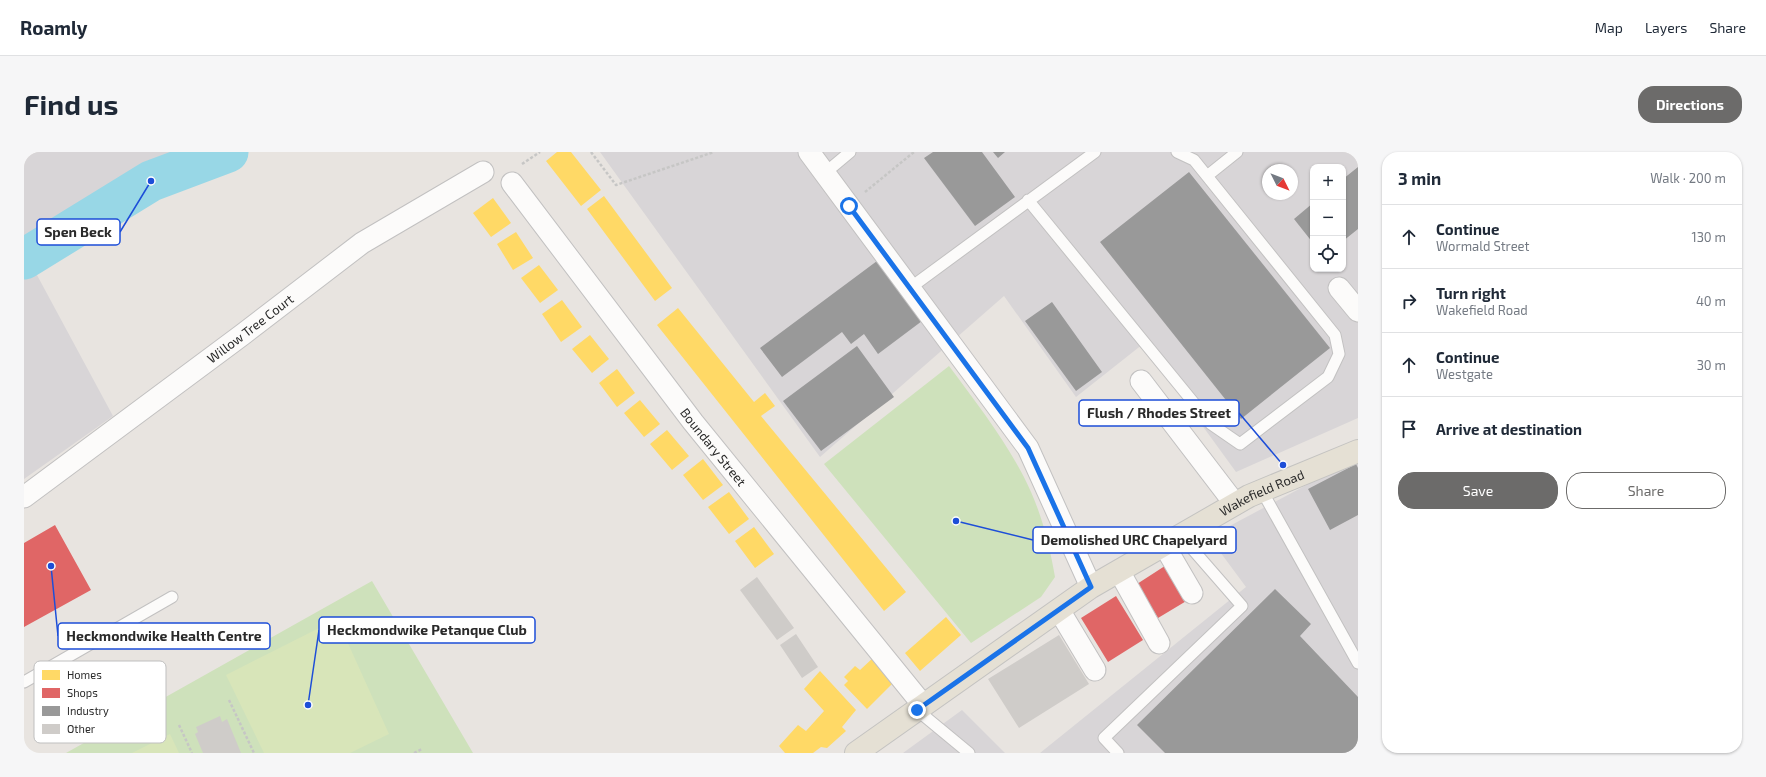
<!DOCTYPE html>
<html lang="en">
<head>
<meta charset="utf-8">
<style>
  body { margin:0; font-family:"Exo 2",sans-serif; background:#f6f6f7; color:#1f2937 }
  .controls { position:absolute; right:12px; top:12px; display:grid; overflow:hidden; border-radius:8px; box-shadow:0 1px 3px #0004 }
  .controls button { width:36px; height:36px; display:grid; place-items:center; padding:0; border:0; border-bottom:1px solid #e0e1e3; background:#fff; color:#1f2937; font:20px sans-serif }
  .compass { position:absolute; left:1238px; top:12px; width:36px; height:36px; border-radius:50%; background:#fff; box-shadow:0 1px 3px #0004; rotate:132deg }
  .stop { position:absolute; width:12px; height:12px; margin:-9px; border:3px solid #1a73e8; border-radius:50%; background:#fff }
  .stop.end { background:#1a73e8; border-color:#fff; box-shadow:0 1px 4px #0008 }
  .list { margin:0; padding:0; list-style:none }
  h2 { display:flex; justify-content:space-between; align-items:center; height:52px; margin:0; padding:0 16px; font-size:17px }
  h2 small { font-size:13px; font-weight:400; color:#747a83 }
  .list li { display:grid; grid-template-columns:26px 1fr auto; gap:12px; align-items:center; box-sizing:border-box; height:64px; padding:0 16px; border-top:1px solid #e0e1e3 }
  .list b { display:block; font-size:15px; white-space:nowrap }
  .list p { margin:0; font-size:13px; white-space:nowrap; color:#747a83 }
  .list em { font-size:13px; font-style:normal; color:#747a83 }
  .actions { display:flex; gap:8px; padding:12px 16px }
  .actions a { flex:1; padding:9px 0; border:1px solid #6c6b6a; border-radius:16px; text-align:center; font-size:14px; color:#6c6b6a }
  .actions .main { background:#6c6b6a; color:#fff }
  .icon { flex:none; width:22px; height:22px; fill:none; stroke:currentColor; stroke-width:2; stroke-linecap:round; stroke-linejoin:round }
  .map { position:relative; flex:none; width:1334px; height:601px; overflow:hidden; border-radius:16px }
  header { display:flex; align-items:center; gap:24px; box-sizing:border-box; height:56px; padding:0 20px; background:#fff; border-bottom:1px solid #e0e1e3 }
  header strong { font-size:19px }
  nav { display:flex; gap:22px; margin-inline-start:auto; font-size:14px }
  .intro { display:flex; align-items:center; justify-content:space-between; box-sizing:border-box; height:96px; padding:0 24px }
  h1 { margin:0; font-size:28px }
  .button { padding:10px 18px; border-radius:16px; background:#6c6b6a; color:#fff; font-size:14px; font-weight:700 }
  main { display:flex; gap:24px; padding:0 24px }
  aside { flex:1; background:#fff; border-radius:16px; box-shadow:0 1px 3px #0004 }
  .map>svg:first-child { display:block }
  .industrial { fill:#d8d5d7; fill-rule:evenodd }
  .green { fill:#cee1bb }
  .pitch { fill:#d8e5b9 }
  .homes { fill:#ffd966 }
  .shops { fill:#e06666 }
  .industry { fill:#999 }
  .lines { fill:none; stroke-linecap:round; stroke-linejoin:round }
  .river { stroke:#98d7e6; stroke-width:41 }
  .building { fill:#cfccc9 }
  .lane-casing { stroke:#c2c1c1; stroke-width:13 }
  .street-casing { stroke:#c2c1c1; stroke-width:23 }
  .primary-casing { stroke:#c4c3c1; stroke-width:24 }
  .path { stroke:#c6c6c5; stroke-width:2.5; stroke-dasharray:3 2; stroke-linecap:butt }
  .lane { stroke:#fcfbfa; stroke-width:11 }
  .street { stroke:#fcfbfa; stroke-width:21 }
  .primary { stroke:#e5e0d4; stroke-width:22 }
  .route { stroke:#1a73e8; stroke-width:5 }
  .labels { text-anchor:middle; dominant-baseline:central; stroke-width:4; stroke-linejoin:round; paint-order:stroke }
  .street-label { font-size:13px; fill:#2a2a2a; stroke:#fff }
  .key { fill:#fff; stroke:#bfbfbf; stroke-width:1 }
  .key-label { font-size:11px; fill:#2a2a2a }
  .leader { fill:none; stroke:#1d4ed8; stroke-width:1.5 }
  .callout-dot { fill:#1d4ed8; stroke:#fff; stroke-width:1.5 }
  .callout { fill:#fff; stroke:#1d4ed8; stroke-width:1.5 }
  .callout-label { font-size:14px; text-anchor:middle; font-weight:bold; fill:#2a2a2a }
</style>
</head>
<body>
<header>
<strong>Roamly</strong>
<nav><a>Map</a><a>Layers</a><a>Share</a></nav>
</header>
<div class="intro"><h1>Find us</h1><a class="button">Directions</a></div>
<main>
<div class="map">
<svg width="1334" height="601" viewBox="0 0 1334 601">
  <rect width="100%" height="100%" fill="#e8e4e0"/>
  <path class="industrial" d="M0 0H172L49 60 0 89Z
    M576 0H1334V266L1212 320 1119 192 1052 245 980 144 796 305ZM1289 15H1319V117H1289ZM1244 18H1268V42H1244Z
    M0 99 89 264 0 327Z
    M1334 308V601H1016L1222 435 1185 385 1318 314Z
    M938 558 981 601H879Z"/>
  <path class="green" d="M925 214C954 253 987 295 1007 340 1019 367 1026 396 1031 425L1017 445 947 491 800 312Z
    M348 429 449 601H42Z"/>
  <path class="pitch" d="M313 467 365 582 326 601H240L202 523Z
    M146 582 155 601H108Z"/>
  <path class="homes" d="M533 0H547L577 38 557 54 522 9Z
    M580 44 648 136 631 149 563 57Z
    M469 46 487 71 467 85 449 61Z
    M492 80 509 106 489 118 473 92Z
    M515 113 534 138 516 151 497 126Z
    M538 148 558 175 537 190 518 162Z
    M654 156 730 250 741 241 751 254 737 264 882 440 860 459 633 173Z
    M566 183 585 207 568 221 548 197Z
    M593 217 611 241 593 255 575 231Z
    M616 248 636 272 620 285 600 261Z
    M643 278 665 304 648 318 626 292Z
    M679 307 699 333 679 348 659 323Z
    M705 340 725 367 705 382 684 355Z
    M730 375 750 402 731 416 711 389Z
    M922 465 937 483 896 519 881 501Z
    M850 505 872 528 843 557 820 533 824 529 820 525 831 514 836 518Z
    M796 519 832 558 818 575 822 579 803 596 797 595 789 601H761L755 594 774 573 782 579 800 559 780 537Z"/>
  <path class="shops" d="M31 373 67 438 0 475V391Z
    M1147 410 1169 445 1134 466 1113 432Z
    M1092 444 1119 488 1084 510 1057 466Z"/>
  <path class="industry" d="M909 0H958L991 45 951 74 900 6Z
    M969 0H981L974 6Z
    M1334 15V77L1319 89V27Z
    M1165 20 1306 196 1217 267 1076 90Z
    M1289 51V91L1270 67Z
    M853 109 898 169 854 202 840 182 827 192 818 180 758 225 736 196Z
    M1028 150 1078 220 1052 239 1001 169Z
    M833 194 870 245 797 299 759 249Z
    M1332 312 1334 316V363L1306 378 1284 337Z
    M1251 437 1287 472 1276 484 1334 545V601H1141L1113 573Z"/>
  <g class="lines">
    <path class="river" d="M0 107 127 29 204 0"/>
  </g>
  <path class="building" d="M733 425 770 476 753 488 716 438Z
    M772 482 794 515 778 526 756 493Z
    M1035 483 1065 532 995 576 964 527Z
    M196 564 198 570 203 567 217 601H179L171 582 174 580 172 575Z"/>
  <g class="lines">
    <g class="lane-casing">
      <path id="lane" d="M801 21 826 0
        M1183 24 1213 0
        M1004 48 1187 272 1216 292 1304 225 1315 202 1311 183 1170 8 1153 0
        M886 136 1071 0
        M1238 339 1334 511
        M0 530 148 445
        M893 558 945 601
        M1094 601 1080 586 1218 454 1157 384"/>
    </g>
    <g class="street-casing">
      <g id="street">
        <path d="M785 0 1004 296 1067 435"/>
        <path id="s1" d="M488 31 669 270 899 553"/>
        <path d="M1315 136 1334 159"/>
        <path d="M1117 229 1211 352"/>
        <path id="s2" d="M0 345 218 183 338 91 459 20"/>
        <path d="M1140 393 1168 441"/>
        <path d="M1095 419 1135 491"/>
        <path d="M1035 458 1071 518"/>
      </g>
    </g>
    <g class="primary-casing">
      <g id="primary">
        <path id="s3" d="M832 601 1067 435 1225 344 1334 299"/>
      </g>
    </g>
    <path class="path" d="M567 0 592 33 690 0
      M498 12 516 0
      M841 40 890 0
      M205 548 230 601
      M155 573 168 601
      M390 601 398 597"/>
    <use href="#lane" class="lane"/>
    <use href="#street" class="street"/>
    <use href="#primary" class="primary"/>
  </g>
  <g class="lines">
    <path class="route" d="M825 54 1004 296 1067 435 893 558"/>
  </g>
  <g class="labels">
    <g class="street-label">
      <text stroke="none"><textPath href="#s2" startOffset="282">Willow Tree Court</textPath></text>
      <text stroke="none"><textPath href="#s1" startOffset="332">Boundary Street</textPath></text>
      <text stroke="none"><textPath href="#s3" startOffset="483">Wakefield Road</textPath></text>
    </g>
  </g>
  <rect x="10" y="509" width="132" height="82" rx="6" class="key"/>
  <rect x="18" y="518" width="18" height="10" fill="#ffd966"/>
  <rect x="18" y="536" width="18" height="10" fill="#e06666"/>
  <rect x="18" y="554" width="18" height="10" fill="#999"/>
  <rect x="18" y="572" width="18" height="10" fill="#cfccc9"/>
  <g class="key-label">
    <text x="43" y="527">Homes</text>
    <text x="43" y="545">Shops</text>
    <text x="43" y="563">Industry</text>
    <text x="43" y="581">Other</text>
  </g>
  <path class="leader" d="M127 29L96 80M1259 313L1215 261M932 369L1009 388M284 553L295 478M27 414L34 484"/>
  <g class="callout-dot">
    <circle cx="127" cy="29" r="4"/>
    <circle cx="1259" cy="313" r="4"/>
    <circle cx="932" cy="369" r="4"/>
    <circle cx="284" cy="553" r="4"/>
    <circle cx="27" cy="414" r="4"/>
  </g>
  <g class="callout">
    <rect x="13" y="67" width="83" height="26" rx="4"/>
    <rect x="1055" y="248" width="160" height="26" rx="4"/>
    <rect x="1009" y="375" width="203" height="26" rx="4"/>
    <rect x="295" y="465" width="216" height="26" rx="4"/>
    <rect x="34" y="471" width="212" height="26" rx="4"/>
  </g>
  <g class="callout-label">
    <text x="54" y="85">Spen Beck</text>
    <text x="1135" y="266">Flush / Rhodes Street</text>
    <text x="1110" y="393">Demolished URC Chapelyard</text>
    <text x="403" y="483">Heckmondwike Petanque Club</text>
    <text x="140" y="489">Heckmondwike Health Centre</text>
  </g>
</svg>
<div class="controls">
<button>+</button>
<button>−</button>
<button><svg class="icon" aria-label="locate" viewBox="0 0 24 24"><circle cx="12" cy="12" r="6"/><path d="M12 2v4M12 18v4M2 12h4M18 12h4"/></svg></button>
</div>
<svg class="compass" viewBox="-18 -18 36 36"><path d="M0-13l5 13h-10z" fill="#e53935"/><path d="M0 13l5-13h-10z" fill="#747a83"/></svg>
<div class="stop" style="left:825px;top:54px"></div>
<div class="stop end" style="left:893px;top:558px"></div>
</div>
<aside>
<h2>3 min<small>Walk · 200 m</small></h2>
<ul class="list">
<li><svg class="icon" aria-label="ahead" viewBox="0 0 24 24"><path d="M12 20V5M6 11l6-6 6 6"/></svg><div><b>Continue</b><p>Wormald Street</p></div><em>130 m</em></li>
<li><svg class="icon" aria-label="right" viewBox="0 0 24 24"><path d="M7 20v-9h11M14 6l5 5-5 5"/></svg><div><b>Turn right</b><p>Wakefield Road</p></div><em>40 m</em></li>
<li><svg class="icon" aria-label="ahead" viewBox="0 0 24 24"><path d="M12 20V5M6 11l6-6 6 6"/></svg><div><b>Continue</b><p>Westgate</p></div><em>30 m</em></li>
<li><svg class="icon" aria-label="arrive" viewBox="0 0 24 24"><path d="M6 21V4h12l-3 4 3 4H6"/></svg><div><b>Arrive at destination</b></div></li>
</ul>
<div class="actions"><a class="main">Save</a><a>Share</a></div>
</aside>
</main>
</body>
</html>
